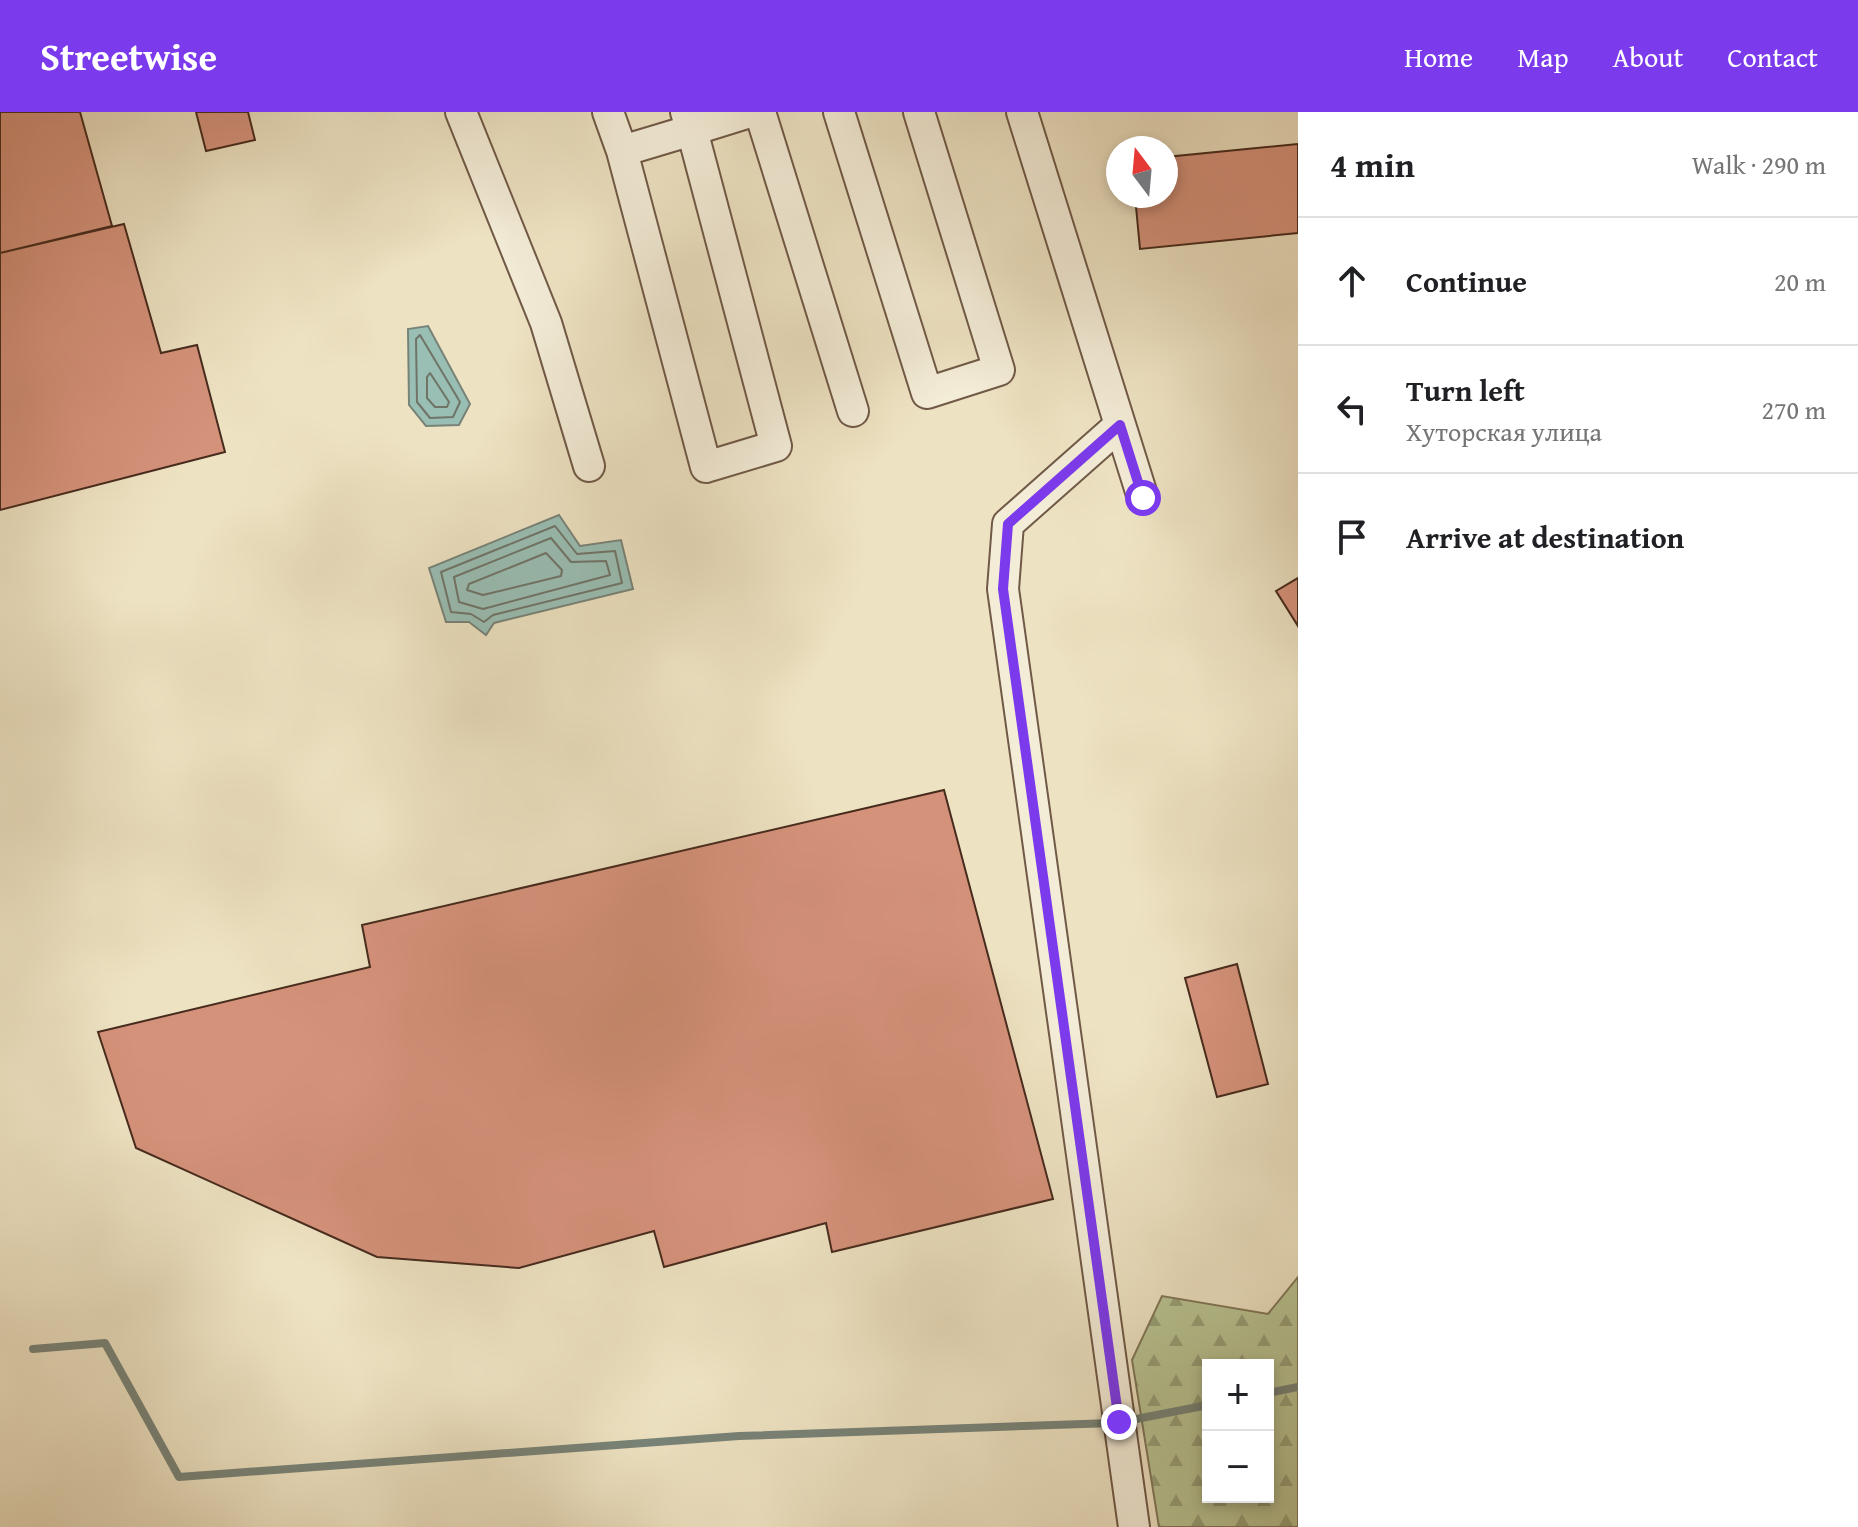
<!DOCTYPE html>
<html lang="en">
<head>
<meta charset="utf-8">
<style>
  body { margin:0; font-family:"Gentium Book Plus",serif; background:#f6f6f6; color:#202124 }
  .controls { position:absolute; right:24px; bottom:24px; display:grid; overflow:hidden; border-radius:0px; box-shadow:0 4px 12px #0003 }
  .controls button { width:72px; height:72px; display:grid; place-items:center; padding:0; border:0; border-bottom:2px solid #e0e0e0; background:#fff; color:#202124; font:40px sans-serif }
  .compass { position:absolute; left:1106px; top:24px; width:72px; height:72px; border-radius:50%; background:#fff; box-shadow:0 4px 12px #0003; rotate:344deg }
  .stop { position:absolute; width:24px; height:24px; margin:-18px; border:6px solid #7c3aed; border-radius:50%; background:#fff }
  .stop.end { background:#7c3aed; border-color:#fff; box-shadow:0 2px 8px #0008 }
  .list { margin:0; padding:0; list-style:none }
  h2 { display:flex; justify-content:space-between; align-items:center; height:104px; margin:0; padding:0 32px; font-size:34px }
  h2 small { font-size:26px; font-weight:400; color:#757577 }
  .list li { display:grid; grid-template-columns:52px 1fr auto; gap:24px; align-items:center; box-sizing:border-box; height:128px; padding:0 32px; border-top:2px solid #e0e0e0 }
  .list b { display:block; font-size:30px; white-space:nowrap }
  .list p { margin:0; font-size:26px; white-space:nowrap; color:#757577 }
  .list em { font-size:26px; font-style:normal; color:#757577 }
  .icon { flex:none; width:44px; height:44px; fill:none; stroke:currentColor; stroke-width:2; stroke-linecap:round; stroke-linejoin:round }
  .map { position:relative; flex:none; width:1298px; height:1415px; overflow:hidden }
  header { display:flex; align-items:center; gap:48px; box-sizing:border-box; height:112px; padding:0 40px; background:#7c3aed; color:#fff }
  header strong { font-size:38px }
  nav { display:flex; gap:44px; margin-inline-start:auto; font-size:28px }
  main { display:flex }
  aside { flex:1; background:#fff }
  .map>svg:first-child { display:block }
  .forest { fill:url(#forest-firs); stroke:#807758; stroke-width:2; fill-rule:evenodd }
  .water { fill:#99beb4; stroke:#788378; stroke-width:2 }
  .lines { fill:none; stroke-linecap:round; stroke-linejoin:round }
  .shore { stroke:#707468; stroke-width:2 }
  .stream { stroke:#788378; stroke-width:8 }
  .building { fill:#d5927b; stroke:#472b1d; stroke-width:2 }
  .minor-casing { stroke:#705946; stroke-width:34 }
  .minor { stroke:#f3ecd7; stroke-width:30 }
  .route { stroke:#7c3aed; stroke-width:10 }
</style>
</head>
<body>
<header>
<strong>Streetwise</strong>
<nav><a>Home</a><a>Map</a><a>About</a><a>Contact</a></nav>
</header>
<main>
<div class="map">
<svg width="1298" height="1415" viewBox="0 0 1298 1415">
  <defs>
    <pattern id="forest-firs" width="22" height="20" patternUnits="userSpaceOnUse" patternTransform="scale(2)"><rect width="22" height="20" fill="#b8c393"/><path d="M5 1l3.5 6h-7zM16 11l3.5 6h-7z" fill="#979f77"/></pattern>
  </defs>
  <rect width="100%" height="100%" fill="#ede2c2"/>
  <filter id="stains"><feTurbulence type="fractalNoise" baseFrequency=".0025" numOctaves="4"/><feColorMatrix values="0 0 0 0 .2 0 0 0 0 .09 0 0 0 0 .02 0 0 0 .5 -.17"/></filter>
  <radialGradient id="worn" r=".72"><stop offset=".6" stop-color="#630" stop-opacity="0"/><stop offset="1" stop-color="#630" stop-opacity=".3"/></radialGradient>
  <path class="forest" d="M1298 1165V1415H1159L1132 1248 1162 1184 1268 1202ZM1208 1253H1268V1385H1208Z"/>
  <path class="water" d="M428 214 470 292 459 313 426 314 409 293 408 217Z
    M559 403 580 434 621 428 633 477 494 511 486 523 469 510H446L429 456Z"/>
  <g class="lines">
    <path class="shore" d="M420 223 460 290 453 305 430 306 417 290 416 227Z
      M430 261 449 290 447 295H435L427 286V265Z
      M555 414 577 442 615 439 622 471 493 503 484 510 471 502 451 500 441 460Z
      M551 426 571 450 606 449 610 463 483 497 459 490 454 465Z
      M546 441 562 458 561 464 483 483 467 478 469 472Z"/>
    <path class="stream" d="M33 1237 105 1231 179 1365 739 1324 1113 1311
      M1268 1281 1298 1275
      M1126 1309 1208 1293"/>
  </g>
  <path class="building" d="M0 0H80L112 114 0 141Z
    M196 0H248L255 28 206 39Z
    M1298 32V121L1140 137 1135 84H1166V45Z
    M124 112 161 241 197 233 225 340 0 398V141Z
    M1298 466V514L1276 479Z
    M944 678 1053 1087 832 1140 826 1111 664 1155 654 1119 519 1156 377 1145 136 1036 98 920 370 855 362 813Z
    M1237 852 1268 972 1217 985 1185 866Z"/>
  <g class="lines">
    <g class="minor-casing">
      <path id="minor" d="M461 0 546 211 589 354
        M608 0 622 39 706 355 776 334 692 18 750 0
        M760 0 853 299
        M839 0 927 281 999 258 919 0
        M1022 0 1143 386
        M622 39 692 18 686 0
        M1120 313 1008 412 1003 477 1134 1415"/>
    </g>
    <use href="#minor" class="minor"/>
  </g>
  <g class="lines">
    <path class="route" d="M1119 1310 1003 477 1008 412 1120 313 1143 386"/>
  </g>
  <rect width="100%" height="100%" filter="url(#stains)"/>
  <rect width="100%" height="100%" fill="url(#worn)"/>
</svg>
<div class="controls">
<button>+</button>
<button>−</button>
</div>
<svg class="compass" viewBox="-18 -18 36 36"><path d="M0-13l5 13h-10z" fill="#e53935"/><path d="M0 13l5-13h-10z" fill="#757577"/></svg>
<div class="stop" style="left:1143px;top:386px"></div>
<div class="stop end" style="left:1119px;top:1310px"></div>
</div>
<aside>
<h2>4 min<small>Walk · 290 m</small></h2>
<ul class="list">
<li><svg class="icon" aria-label="ahead" viewBox="0 0 24 24"><path d="M12 20V5M6 11l6-6 6 6"/></svg><div><b>Continue</b></div><em>20 m</em></li>
<li><svg class="icon" aria-label="left" viewBox="0 0 24 24"><path d="M17 20v-9H6M10 6l-5 5 5 5"/></svg><div><b>Turn left</b><p>Хуторская улица</p></div><em>270 m</em></li>
<li><svg class="icon" aria-label="arrive" viewBox="0 0 24 24"><path d="M6 21V4h12l-3 4 3 4H6"/></svg><div><b>Arrive at destination</b></div></li>
</ul>
</aside>
</main>
</body>
</html>
